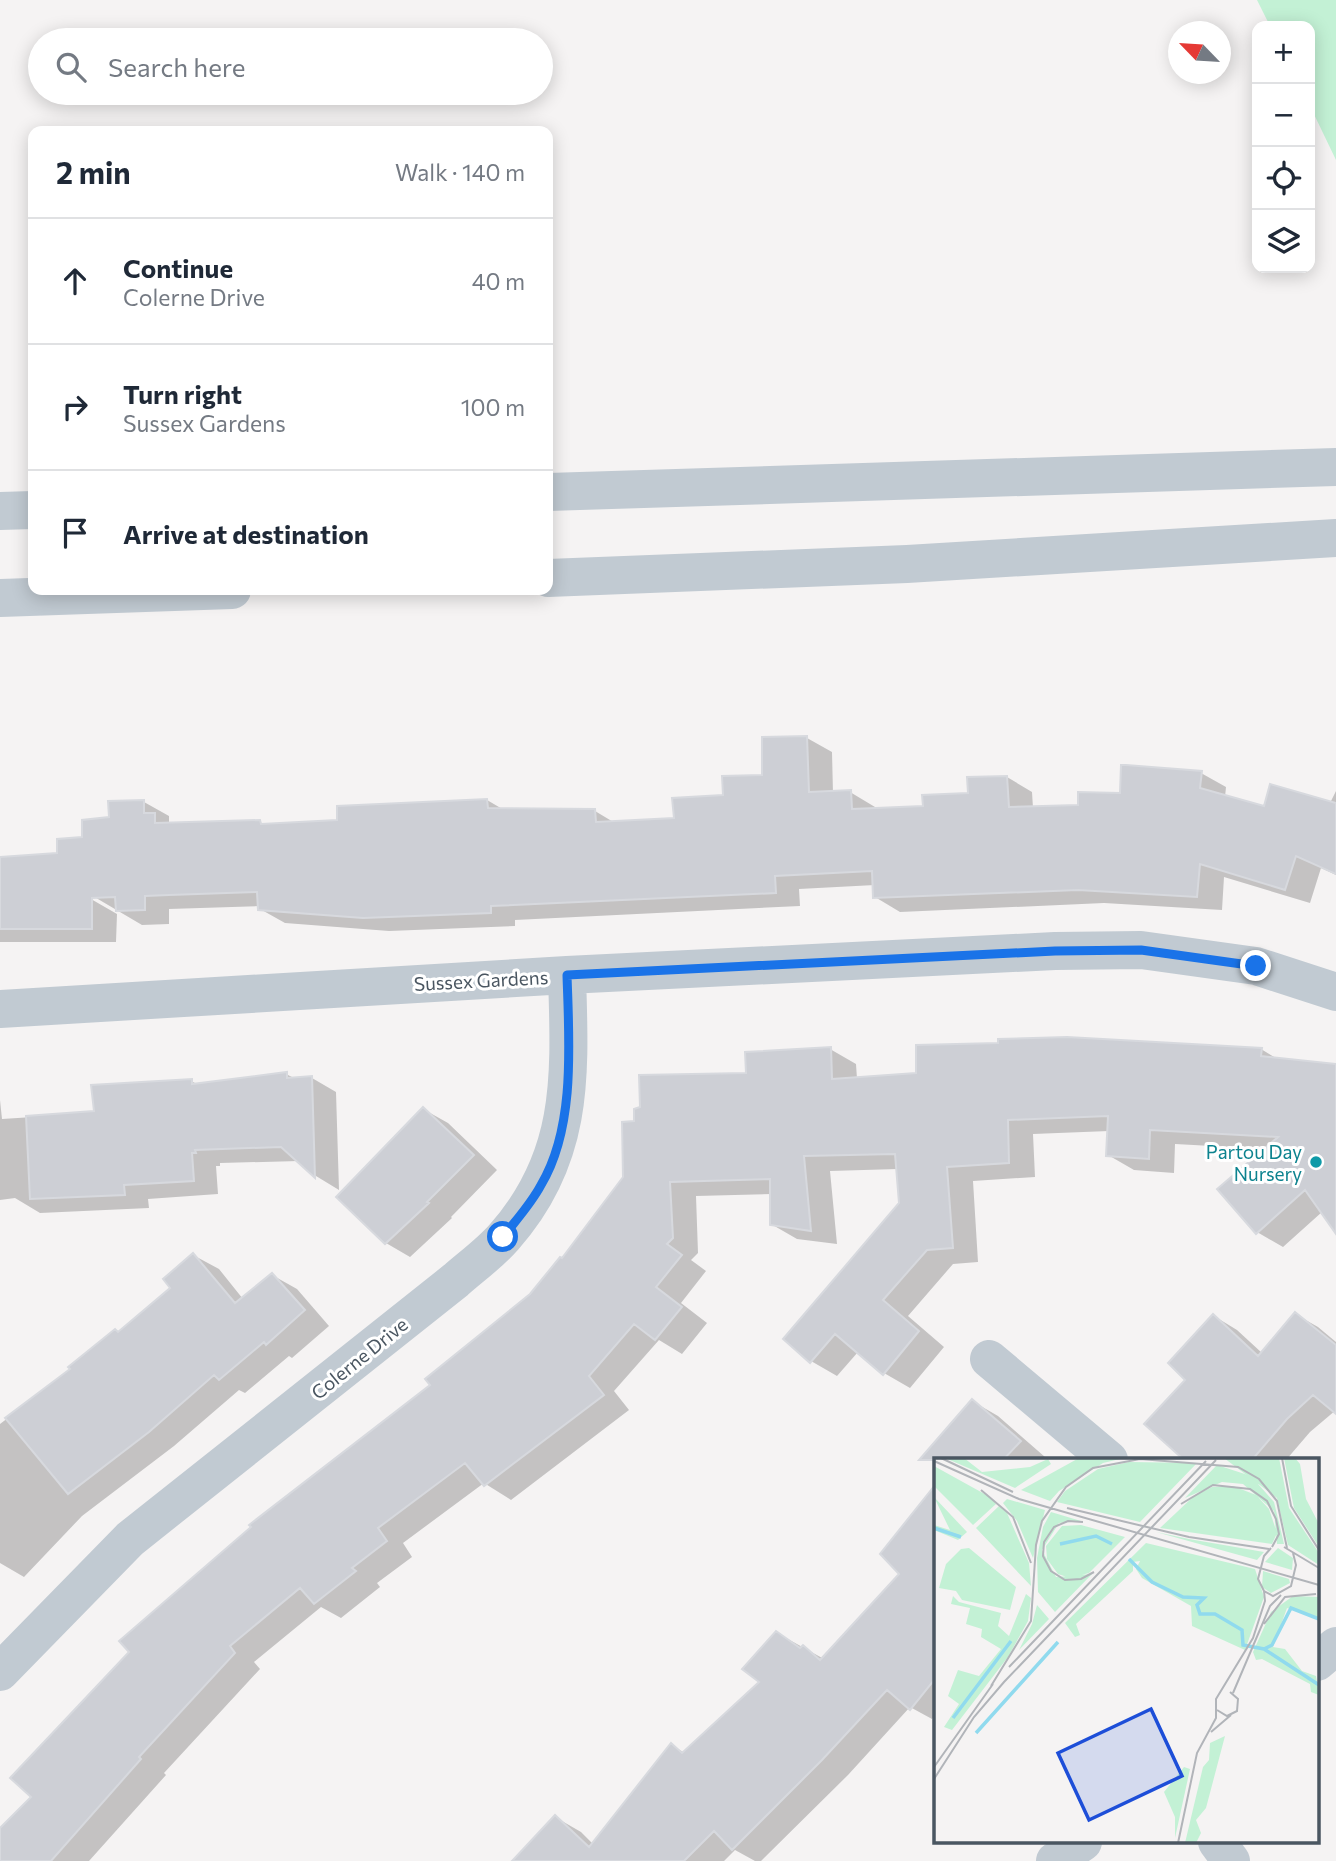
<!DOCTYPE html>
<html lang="en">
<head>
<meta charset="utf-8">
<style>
  body { margin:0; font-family:Commissioner,sans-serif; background:#f2f2f3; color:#1f2937 }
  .controls { position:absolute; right:21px; top:21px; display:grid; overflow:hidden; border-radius:14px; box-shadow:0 4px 18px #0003 }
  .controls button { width:63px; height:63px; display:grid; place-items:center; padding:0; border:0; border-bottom:2px solid #e0e1e3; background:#fff; color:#1f2937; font:35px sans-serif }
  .compass { position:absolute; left:1168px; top:21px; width:63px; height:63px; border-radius:50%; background:#fff; box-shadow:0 4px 18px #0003; rotate:295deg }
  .stop { position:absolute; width:21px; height:21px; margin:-16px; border:5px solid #1a73e8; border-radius:50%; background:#fff }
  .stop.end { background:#1a73e8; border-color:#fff; box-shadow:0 2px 7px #0008 }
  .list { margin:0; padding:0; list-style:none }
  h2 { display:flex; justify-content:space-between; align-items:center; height:91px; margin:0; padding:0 28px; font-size:30px }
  h2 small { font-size:23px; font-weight:400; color:#747a83 }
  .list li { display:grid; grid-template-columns:46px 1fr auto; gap:21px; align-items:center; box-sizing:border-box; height:126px; padding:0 28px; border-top:2px solid #e0e1e3 }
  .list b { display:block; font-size:26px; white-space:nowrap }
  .list p { margin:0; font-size:23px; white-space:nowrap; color:#747a83 }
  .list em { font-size:23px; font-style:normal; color:#747a83 }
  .icon { flex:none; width:38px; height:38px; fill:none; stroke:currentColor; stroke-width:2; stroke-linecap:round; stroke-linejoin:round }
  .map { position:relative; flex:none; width:1336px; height:1861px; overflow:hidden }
  .search { position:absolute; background:#fff; box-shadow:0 4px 18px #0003; left:28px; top:28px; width:525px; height:77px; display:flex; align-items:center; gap:18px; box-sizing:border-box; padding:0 24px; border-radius:38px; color:#747a83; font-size:26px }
  .panel { position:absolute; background:#fff; box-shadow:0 4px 18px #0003; left:28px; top:126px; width:525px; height:469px; border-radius:14px }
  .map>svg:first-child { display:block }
  .green { fill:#c3f1d5 }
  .shadow { fill:#0003 }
  .building { fill:#cdcfd5; stroke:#d7d9de; stroke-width:2 }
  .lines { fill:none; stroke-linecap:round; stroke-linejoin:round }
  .minor { stroke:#c1cad2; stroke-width:38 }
  .route { stroke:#1a73e8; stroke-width:9 }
  .culture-dot { fill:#0f9aa8; stroke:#fff; stroke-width:2.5 }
  .labels { text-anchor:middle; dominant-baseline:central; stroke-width:6; stroke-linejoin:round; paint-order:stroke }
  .street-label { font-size:19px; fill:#4a5661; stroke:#fff }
  .culture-label { font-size:19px; fill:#0d838f; stroke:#fff; text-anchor:end }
  .inset-river { fill:none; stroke:#90daee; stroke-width:3.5 }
  .inset-road { fill:none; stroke:#b1b4b9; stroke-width:2 }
  .view { fill:#1d4ed8; fill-opacity:0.15; stroke:#1d4ed8; stroke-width:3.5 }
  .inset-edge { fill:none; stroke:#4a5661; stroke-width:3.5 }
</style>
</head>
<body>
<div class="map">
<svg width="1336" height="1861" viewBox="0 0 1336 1861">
  <rect width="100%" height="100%" fill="#f5f3f3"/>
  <path class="green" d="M1257 0H1336V160L1310 106V26H1270Z"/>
  <path class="shadow" d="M807 738 832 752 833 793 850 792 875 807 876 809 925 807 969 795 1007 777 1032 792 1033 808 1079 807 1201 773 1226 787 1225 797 1265 808 1330 803 1336 791V875L1321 868 1310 903 1224 877 1222 910 1104 903 900 912 875 897V885L799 889 800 906 515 920V926L389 931 285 923 260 909V906L169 909V924L142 925 86 892 84 895 117 914 116 942H0V859L59 855 111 819 144 802 169 816V823L260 822 265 825 339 821 487 800 504 810 595 811 615 823 675 820 764 777Z
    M830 1049 856 1064 857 1079 1261 1049 1279 1060 1336 1066V1231L1322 1212 1283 1247 1257 1232 1267 1149 1175 1144 1174 1173 1134 1170 1108 1155 1109 1131 1033 1134 1035 1177 973 1181 978 1262 953 1264 908 1316 944 1347 910 1388 884 1373 858 1352 837 1376 811 1361 901 1204 898 1169 830 1171 837 1244 797 1239 771 1224 772 1194 696 1196 698 1253 691 1260 706 1271 681 1303 707 1323 682 1354 659 1340 614 1391 629 1410 511 1500 484 1483 403 1543 412 1557 377 1583 380 1587 341 1618 321 1607 254 1662 260 1669 164 1773 166 1775 89 1861H0V1830L432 1385 531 1296 563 1260 624 1178 636 1123 748 1075Z
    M286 1074 296 1079 312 1078 336 1092 339 1190 316 1176 299 1161 220 1163V1166H216L218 1194 148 1199 149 1208 40 1213 15 1198 0 1200V1100L2 1119 95 1113 191 1081 199 1085Z
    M423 1109 448 1123 497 1170 451 1217 452 1218 410 1257 386 1243Z
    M193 1255 219 1269 243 1299 272 1275 297 1289 329 1326 292 1358 289 1356 245 1393 239 1390 174 1446 82 1516 24 1577 0 1563V1424L119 1333 172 1288Z
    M1295 1314 1318 1327 1336 1342V1410L1310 1432 1286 1460H1189L1147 1424 1187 1380 1214 1316 1237 1330 1262 1353Z
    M972 1401 998 1416 1045 1457 1042 1460H950L934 1445Z
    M935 1487V1715L932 1719 910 1707 848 1775 761 1861H755L735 1850 724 1861H515L555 1817 581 1832 593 1844 671 1745 685 1753 761 1682 777 1633 824 1659 901 1574 912 1514Z"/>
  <path class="building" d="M807 736 809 792 851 790 852 809 923 806 922 795 968 793 967 777 1007 776 1009 807 1078 805V792L1120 793 1121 765H1126L1202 771 1200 788 1264 806 1270 784 1336 803V874L1296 856 1285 890 1200 864 1197 897 1078 890 873 898 872 871 775 876 776 893 491 906V913L363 918 258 910 257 892 169 895 145 896V910L116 911 115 897 92 898V929H0V857L57 853V839L82 837V820L109 817 108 801 144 800V813H155V823L260 820 261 824 337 820V806L487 799 488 808 595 809 596 822 674 818 672 798 723 795 722 776 762 775V737Z
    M1067 1037 1262 1048 1261 1056 1336 1064V1234L1305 1190 1256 1234 1217 1189 1278 1137 1150 1130 1149 1159 1106 1156 1108 1116 1008 1120 1009 1163 947 1167 953 1248 927 1250 883 1300 919 1331 883 1375 835 1334 810 1363 783 1339 899 1203 895 1154 804 1156 811 1231 770 1225V1179L670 1182 673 1238 667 1244 682 1255 656 1287 682 1307 655 1340 634 1324 589 1376 604 1395 484 1486 465 1463 378 1528 387 1541 352 1568 356 1571 314 1604 300 1588 230 1646 235 1653 139 1757 141 1759 51 1861H0V1828L31 1797 10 1778 129 1652 119 1641 251 1527 249 1525 430 1385 425 1379 530 1294 560 1257 562 1258 623 1177 622 1122 634 1121V1109L640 1107 639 1075 746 1073 745 1052 831 1047 832 1079 916 1073V1045L998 1043V1039Z
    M287 1072V1078L312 1076 315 1178 281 1147 195 1150 196 1153H192L194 1181 124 1185 125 1195 30 1199 26 1116 94 1111 91 1085 192 1079V1084Z
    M423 1107 474 1155 427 1202 429 1203 385 1244 336 1197Z
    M193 1253 235 1303 272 1273 305 1310 266 1345 264 1342 219 1380 214 1375 149 1432 68 1494 5 1418 70 1369 68 1367 115 1329 118 1332 170 1288 163 1279Z
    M1295 1312 1336 1345V1414L1313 1395 1287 1419 1252 1460H1184L1144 1424 1185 1380 1168 1363 1213 1314 1258 1356Z
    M972 1399 1021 1441 1003 1460H919Z
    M935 1485V1679L910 1710 887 1690 822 1760 732 1850 714 1831 684 1861H512L555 1815 589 1847 671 1743 682 1753 759 1682 742 1669 776 1631 800 1648 803 1645 820 1660 899 1574 880 1554Z"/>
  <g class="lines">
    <path class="minor" d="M548 492 1336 467
      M0 511 33 510
      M548 578 907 564 1336 538
      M0 598 232 590
      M0 1009 567 975 1055 951 1141 950 1256 966 1336 992
      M989 1359 1109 1460
      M1317 1662 1336 1646
      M0 1672 130 1539 456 1280C472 1266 490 1253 504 1237 575 1157 570 1075 567 975
      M1217 1842 1231 1861
      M1055 1861 1083 1842"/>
  </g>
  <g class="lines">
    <path class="route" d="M503 1237C516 1220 531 1204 541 1185 576 1127 569 1040 567 975L1055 951 1141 950 1256 966"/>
  </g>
  <circle class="culture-dot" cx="1316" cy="1162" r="7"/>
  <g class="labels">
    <g class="street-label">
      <text transform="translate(481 980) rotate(-3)">Sussex Gardens</text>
      <text transform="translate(359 1358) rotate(-39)">Colerne Drive</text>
    </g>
    <g class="culture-label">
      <text x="1302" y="1151">Partou Day<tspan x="1302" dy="22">Nursery</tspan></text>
    </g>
  </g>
  <g transform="translate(934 1458)">
    <rect width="385" height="385" fill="#f5f3f3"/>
    <path d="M11 0H30L48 14 96 9 114 1 117 6 81 30ZM145 0H190L169 5 125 33 116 43 87 32ZM290 0H345L355 50 385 95V107L354 87 343 40ZM350 0H361L366 6 372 41 385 66V89L360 50ZM195 4 263 5 206 64 123 44 131 33 164 11ZM283 7 317 18 340 44 350 86H343L340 53 309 26 288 24 251 40ZM0 8 56 39 62 46 39 67 0 28ZM299 28 322 37 335 51 343 75 338 86 226 70 260 38 278 29ZM0 39 33 74 24 82 0 72V67L16 72ZM73 41 111 52 99 100 83 63 69 45ZM65 48 73 55 95 105 97 128 42 70ZM117 54 147 63 125 65 108 92 122 119 158 116 121 154 104 134 103 100 109 69ZM147 67 191 79 155 115 136 120 124 116 113 101 112 88 128 68ZM222 74 255 81 330 94 323 102ZM212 85 321 111 330 139 311 192 258 168 257 148 208 120 202 111 206 103 199 104V113L142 166 146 177 141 179 131 165ZM35 90 82 129 76 152 28 142 22 133 5 130 12 106 27 91ZM344 90 359 100 358 112 331 104ZM329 113 355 121 356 125 337 135 328 129ZM92 136 97 140 94 163 74 199 18 272 10 269 25 246 14 238 24 212 45 218 67 191 47 179 48 171 32 166 36 150 17 146 19 138 25 144 67 155 64 168 75 178ZM359 138 385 139V161L353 150 339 189 351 191 368 213 382 218 385 237 377 234 376 226 328 201 322 202 319 194 337 154ZM103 147 115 161 85 192 98 166ZM291 278 272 350 262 362 267 375 262 385H251L269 309 275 302 276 285ZM250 309 256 311 241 380V359L230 334Z" fill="#c3f1d5"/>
    <path class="inset-river" d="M0 70 27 79M126 86 162 78 178 86M195 101 218 124 249 139 270 140 263 147 266 156H281L308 172 309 187 330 191 385 227M330 191 338 187 357 150 385 161M19 260 77 183M42 275 124 184"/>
    <path class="inset-road" d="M7 0 79 34M348 0 357 48 385 92M0 3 85 41 385 127M47 32 79 59 97 105M247 46 279 27 316 31 333 43 342 61 345 76 338 89M133 50 255 79 335 91M149 64 134 63 120 69 110 84 109 98 117 113 131 122 147 121 160 114M350 89 385 110M337 90 330 98 324 121 330 133 339 138 357 128 362 107 359 95M330 166 351 139 382 136M75 209 272 3M57 228 97 163 102 87 108 63 132 29 159 10 206 1 304 9 325 21 343 43 353 90M299 235 336 148 347 137M283 252 293 258 303 253 304 241 296 234M277 274 297 257M0 309 59 226M0 321 40 259 70 224 282 2M244 385 263 295 282 260V241L319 180 331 143 330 133"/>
    <path class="view" d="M217 251 248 318 155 362 124 295Z"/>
    <rect width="385" height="385" class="inset-edge"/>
  </g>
</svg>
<div class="controls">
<button>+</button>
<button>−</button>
<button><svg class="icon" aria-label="locate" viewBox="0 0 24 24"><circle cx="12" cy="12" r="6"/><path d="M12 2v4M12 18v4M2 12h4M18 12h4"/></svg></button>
<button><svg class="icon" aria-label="layers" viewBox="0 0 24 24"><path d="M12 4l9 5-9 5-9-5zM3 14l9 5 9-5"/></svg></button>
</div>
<svg class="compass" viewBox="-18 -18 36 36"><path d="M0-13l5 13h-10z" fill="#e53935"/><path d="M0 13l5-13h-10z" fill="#747a83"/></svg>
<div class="stop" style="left:503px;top:1237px"></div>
<div class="stop end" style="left:1256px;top:966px"></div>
<div class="search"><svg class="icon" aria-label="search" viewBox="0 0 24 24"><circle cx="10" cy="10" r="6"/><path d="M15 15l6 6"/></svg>Search here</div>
<section class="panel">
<h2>2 min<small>Walk · 140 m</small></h2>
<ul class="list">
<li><svg class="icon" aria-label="ahead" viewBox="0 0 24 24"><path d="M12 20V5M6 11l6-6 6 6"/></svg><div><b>Continue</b><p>Colerne Drive</p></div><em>40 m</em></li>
<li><svg class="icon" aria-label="right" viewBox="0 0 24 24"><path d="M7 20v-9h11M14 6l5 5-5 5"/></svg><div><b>Turn right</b><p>Sussex Gardens</p></div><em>100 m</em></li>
<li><svg class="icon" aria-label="arrive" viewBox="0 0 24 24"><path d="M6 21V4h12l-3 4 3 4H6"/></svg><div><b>Arrive at destination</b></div></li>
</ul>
</section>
</div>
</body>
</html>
